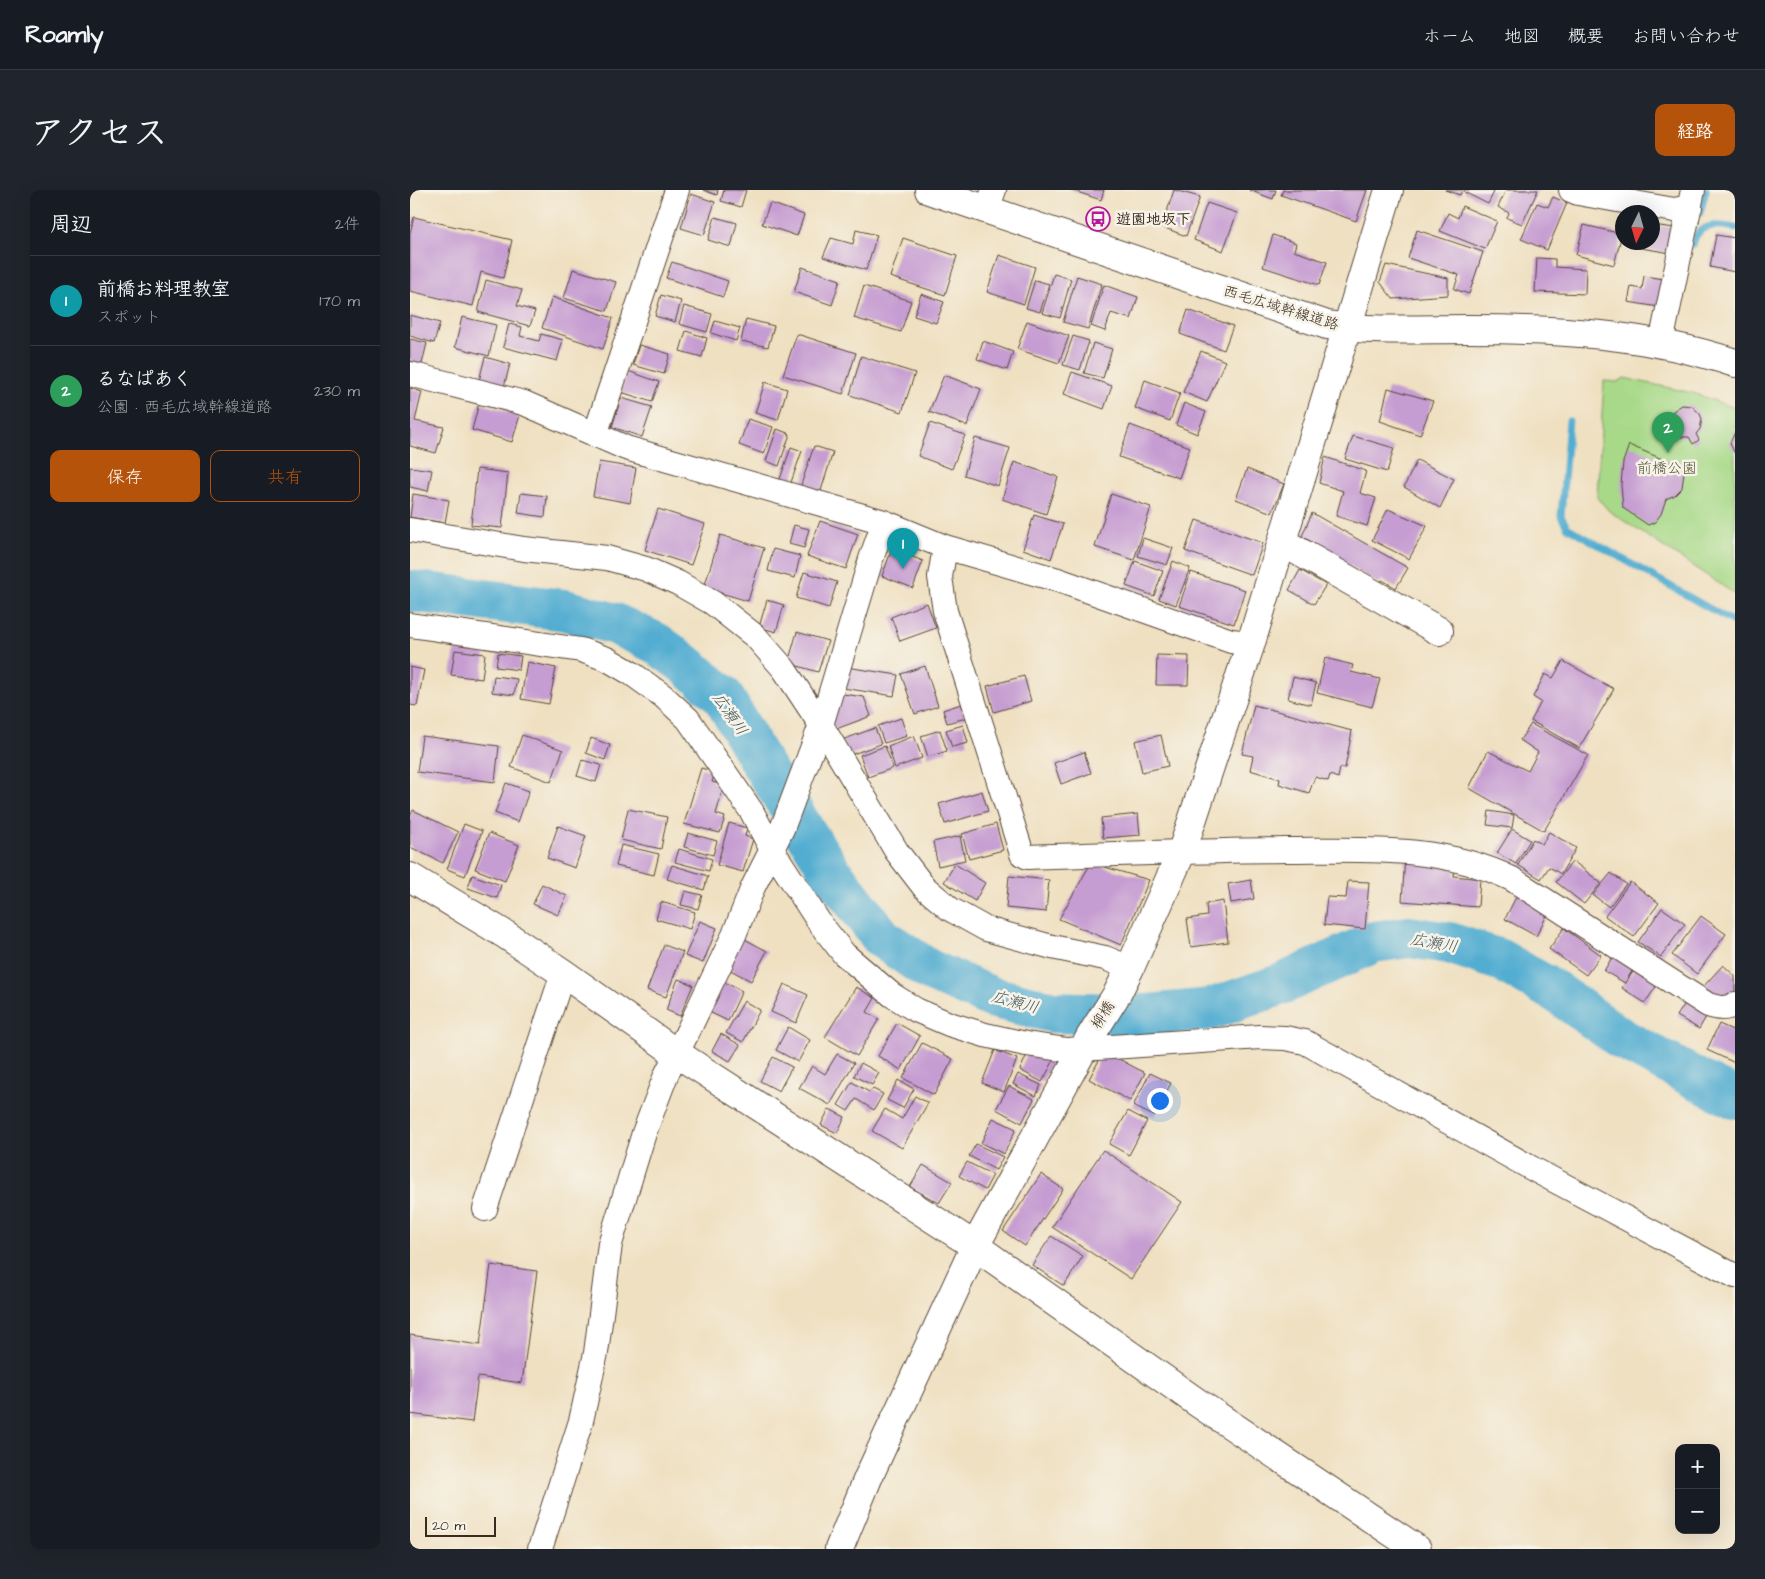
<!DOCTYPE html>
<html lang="ja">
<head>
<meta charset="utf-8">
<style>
  body { margin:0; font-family:"Architects Daughter","Klee One",sans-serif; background:#20242c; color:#f1f3f6 }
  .controls { position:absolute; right:15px; bottom:15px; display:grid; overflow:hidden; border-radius:10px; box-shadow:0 5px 20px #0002 }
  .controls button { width:45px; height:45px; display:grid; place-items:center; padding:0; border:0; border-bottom:1px solid #363941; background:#171b24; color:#f1f3f6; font:25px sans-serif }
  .compass { position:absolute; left:1205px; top:15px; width:45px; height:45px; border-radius:50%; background:#171b24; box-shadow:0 5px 20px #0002; rotate:185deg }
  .scale { position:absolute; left:15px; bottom:12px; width:71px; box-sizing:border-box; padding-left:5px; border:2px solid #3b2a1e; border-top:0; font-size:14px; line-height:18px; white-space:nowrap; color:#3b2a1e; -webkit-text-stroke:4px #f7f3e8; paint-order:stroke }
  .you { position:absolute; left:749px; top:910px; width:18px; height:18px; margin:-12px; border:4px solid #fff; border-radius:50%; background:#1a73e8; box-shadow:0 0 0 8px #1a73e833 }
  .badge { display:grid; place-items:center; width:32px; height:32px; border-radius:50%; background:#b45309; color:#fff; font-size:16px; font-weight:700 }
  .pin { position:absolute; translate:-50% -41px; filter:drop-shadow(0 1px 2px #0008) }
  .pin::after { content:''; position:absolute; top:26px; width:18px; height:15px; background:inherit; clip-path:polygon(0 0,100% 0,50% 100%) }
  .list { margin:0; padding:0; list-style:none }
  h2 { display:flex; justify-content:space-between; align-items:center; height:65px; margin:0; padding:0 20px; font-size:21px }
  h2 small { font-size:16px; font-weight:400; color:#9ea1a6 }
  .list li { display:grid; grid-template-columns:32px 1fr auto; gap:15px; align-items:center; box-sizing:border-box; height:90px; padding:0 20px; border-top:1px solid #363941 }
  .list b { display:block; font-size:19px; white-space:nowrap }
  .list p { margin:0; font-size:16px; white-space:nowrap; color:#9ea1a6 }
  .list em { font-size:16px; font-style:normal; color:#9ea1a6 }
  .actions { display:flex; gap:10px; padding:15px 20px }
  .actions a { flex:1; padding:11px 0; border:1px solid #b45309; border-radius:10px; text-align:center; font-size:18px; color:#b45309 }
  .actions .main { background:#b45309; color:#fff }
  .map { position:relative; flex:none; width:1325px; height:1359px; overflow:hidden; border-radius:10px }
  header { display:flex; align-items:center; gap:30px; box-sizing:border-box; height:70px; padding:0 25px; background:#171b24; border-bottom:1px solid #363941 }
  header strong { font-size:24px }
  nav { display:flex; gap:28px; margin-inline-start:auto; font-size:18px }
  .intro { display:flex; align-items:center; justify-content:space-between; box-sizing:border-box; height:120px; padding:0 30px }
  h1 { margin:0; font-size:35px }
  .button { padding:12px 22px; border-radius:10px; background:#b45309; color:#fff; font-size:18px; font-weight:700 }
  main { display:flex; gap:30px; padding:0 30px }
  aside { flex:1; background:#171b24; border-radius:10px; box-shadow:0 5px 20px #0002 }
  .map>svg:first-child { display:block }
  .green { fill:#a7d988; stroke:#718253 }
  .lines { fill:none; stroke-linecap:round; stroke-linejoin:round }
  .stream { stroke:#53add1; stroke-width:7 }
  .river { stroke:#53add1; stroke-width:42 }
  .building { fill:#c69dd2 }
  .minor-casing { stroke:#564536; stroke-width:26 }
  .tertiary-casing { stroke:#564536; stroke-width:30 }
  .primary-casing { stroke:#564536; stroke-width:30 }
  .minor { stroke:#fff; stroke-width:24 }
  .tertiary { stroke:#fff; stroke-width:28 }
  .primary { stroke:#fff; stroke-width:28 }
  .labels { text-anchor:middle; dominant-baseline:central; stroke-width:5; stroke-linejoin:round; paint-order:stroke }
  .poi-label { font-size:15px; font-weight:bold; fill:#3b2a1e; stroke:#f7f3e8; text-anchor:start }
  .street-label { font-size:15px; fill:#3b2a1e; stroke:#f7f3e8 }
  .park-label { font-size:15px; fill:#565638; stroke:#f7f3e8 }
  .water-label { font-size:16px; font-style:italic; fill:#43585d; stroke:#f7f3e8 }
</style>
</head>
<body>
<header>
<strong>Roamly</strong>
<nav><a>ホーム</a><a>地図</a><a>概要</a><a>お問い合わせ</a></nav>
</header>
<div class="intro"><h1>アクセス</h1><a class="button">経路</a></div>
<main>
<aside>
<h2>周辺<small>2件</small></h2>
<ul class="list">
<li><span class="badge" style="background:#0f9aa8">1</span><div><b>前橋お料理教室</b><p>スポット</p></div><em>170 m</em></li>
<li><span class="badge" style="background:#2e9e5b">2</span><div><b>るなぱあく</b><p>公園 · 西毛広域幹線道路</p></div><em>230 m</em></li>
</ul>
<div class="actions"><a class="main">保存</a><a>共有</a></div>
</aside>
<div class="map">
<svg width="1325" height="1359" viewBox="0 0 1325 1359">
  <rect width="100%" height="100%" fill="#f7f3e8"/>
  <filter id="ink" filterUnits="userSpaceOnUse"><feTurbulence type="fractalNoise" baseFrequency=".02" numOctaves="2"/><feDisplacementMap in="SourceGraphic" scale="10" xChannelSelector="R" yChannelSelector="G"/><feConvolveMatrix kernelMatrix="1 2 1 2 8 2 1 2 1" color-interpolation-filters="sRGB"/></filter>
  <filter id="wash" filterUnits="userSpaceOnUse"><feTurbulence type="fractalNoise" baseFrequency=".0096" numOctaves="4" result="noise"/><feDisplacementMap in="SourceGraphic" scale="20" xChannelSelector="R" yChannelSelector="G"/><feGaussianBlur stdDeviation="1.12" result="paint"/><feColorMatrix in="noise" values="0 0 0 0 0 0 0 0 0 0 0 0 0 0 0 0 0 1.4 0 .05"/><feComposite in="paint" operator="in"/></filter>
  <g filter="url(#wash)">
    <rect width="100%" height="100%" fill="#efe0c1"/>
    <path class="green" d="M1214 188 1283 203 1325 218V404L1199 321 1187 307 1194 191 1208 192Z"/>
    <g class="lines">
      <path class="stream" d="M1290 23 1296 0
        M1283 55C1287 33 1307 34 1325 38
        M1159 231 1151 326 1157 337 1325 433"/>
      <path class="river" d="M0 401 155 420 205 434 246 453 275 474 312 505 353 576 419 679 472 748 519 780 581 807 643 822 738 825 801 819 872 794 964 752 999 747 1039 753 1090 770 1146 802 1212 849 1298 895 1325 908"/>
    </g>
    <g id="blocks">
      <path class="building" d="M293 0H308L307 5Z
        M314 0H336L331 17 311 11Z
        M661 0H694L691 10Z
        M764 0 790 7 776 46 752 37Z
        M839 0H866L863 9Z
        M873 0H957L946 31 871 5Z
        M1035 0H1052L1050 5Z
        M1054 0H1085L1078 14 1054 2Z
        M1096 0H1128L1112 34 1097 28 1099 23 1088 17Z
        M281 4 305 12 294 45 271 38Z
        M1143 7 1157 13 1137 60 1111 49 1127 13 1138 17Z
        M360 13 394 25 387 46 352 34Z
        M797 13 827 23 813 61 784 50Z
        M1052 16 1087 31 1075 59 1030 41 1038 23 1048 28Z
        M4 27 102 50 93 88 71 82 63 116 0 101V43Z
        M305 27 327 33 321 57 298 50Z
        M1174 35 1212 44 1204 75 1166 65Z
        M1242 35 1265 38 1261 63 1219 56V52H1242Z
        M446 40 467 45 456 80 413 67 421 48 443 54Z
        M1007 40 1073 62 1059 104 1044 99 1049 85 998 68Z
        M863 45 886 53 884 61 917 72 909 95 853 77Z
        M1306 45 1325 48V82L1300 77Z
        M493 48 547 66 535 105 480 87Z
        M589 65 625 77 614 114 577 102Z
        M1127 68 1145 69V77L1176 79 1175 104 1125 102Z
        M262 72 318 91 313 107 256 88Z
        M976 75 1038 88V105L983 109 970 92Z
        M392 77 430 90 422 115 384 102Z
        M163 79 206 92 197 121 154 108Z
        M644 84 661 89 650 128 632 123Z
        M667 86 692 94 678 139 653 132Z
        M1234 86 1254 89 1249 117 1218 112 1221 97 1232 99Z
        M76 90 112 100 107 116 125 121 120 136 68 122Z
        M625 90 639 94 630 122 616 118Z
        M694 95 728 107 721 129 701 123 695 141 681 136Z
        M454 96 501 111 491 142 444 128Z
        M511 104 534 112 526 133 504 126Z
        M251 105 271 111 265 132 245 126Z
        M142 107 203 128 193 159 132 138Z
        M274 116 302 124 297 142 269 134Z
        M778 120 823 136 814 160 770 144Z
        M0 125 30 133 24 153 0 146Z
        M52 127 86 135 79 166 45 157Z
        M336 129 364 136 358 157 331 151Z
        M305 131 330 138 326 151 301 143Z
        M617 131 659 146 649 173 607 159Z
        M99 134 112 137 110 146 129 151 131 144 153 150 147 171 93 157Z
        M276 141 297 148 292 167 270 161Z
        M387 144 446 163 433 204 373 185Z
        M663 146 679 151 670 180 653 175Z
        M0 149 17 153 12 174 0 171Z
        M573 151 603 162 597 180 567 169Z
        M683 153 702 159 693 188 674 183Z
        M229 155 260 164 254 184 223 175Z
        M791 161 815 171 797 212 773 202Z
        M451 166 505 183 492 222 440 205Z
        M75 167 100 174 94 197 69 191Z
        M218 181 249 192 242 212 211 202Z
        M662 182 702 196 694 219 654 204Z
        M534 185 571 199 557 236 519 222Z
        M735 190 770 203 760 231 725 218Z
        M355 192 377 199 368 230 345 223Z
        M0 198 12 202 5 231 34 237 26 263 0 256Z
        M978 198 1023 211 1010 245 970 231Z
        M211 208 242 217 232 247 202 237Z
        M69 213 110 225 102 252 62 240Z
        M774 213 796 222 787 244 766 235Z
        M1272 215 1282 216 1290 224 1292 229 1290 239 1286 244 1289 250 1283 254 1279 247H1271L1266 245 1260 237 1259 231 1263 221Z
        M338 229 363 237 354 264 329 255Z
        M520 233 555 245 542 279 508 266Z
        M720 235 780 257 769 288 709 267Z
        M367 239 380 244 369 276 356 271Z
        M1325 242V264L1320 253Z
        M943 246 984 258 977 282 935 269Z
        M565 248 600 258 588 296 554 285Z
        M1219 255 1264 274 1274 282 1272 298 1265 305 1256 309 1251 324 1245 332 1238 335 1213 318 1211 295 1213 272Z
        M404 256 423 262 410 304 390 298Z
        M381 257 392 261 380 295 369 292Z
        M915 267 956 281 950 303 966 308 957 336 926 326 933 301 909 293Z
        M1007 270 1044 289 1030 318 994 297Z
        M189 272 226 278 220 313 183 306Z
        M604 272 648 287 636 324 592 309Z
        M0 277 22 280 18 301 0 297Z
        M67 279 98 283 92 338 61 335Z
        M837 279 874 294 862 323 826 309Z
        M111 303 137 306 135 327 108 323Z
        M3 304 39 310 35 333 0 327Z
        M701 304 741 317 724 370 685 357Z
        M248 319 295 334 281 375 235 360Z
        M978 319 1017 336 999 369 962 350Z
        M902 323 998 378 986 398 972 390 969 394 892 346Z
        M624 325 653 334 641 369 613 359Z
        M786 330 853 353 842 385 775 361Z
        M410 331 448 344 436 379 397 366Z
        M384 335 399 339 394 358 379 354Z
        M310 345 354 358 338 411 294 398Z
        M733 348 763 358 757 375 728 366Z
        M363 359 390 366 385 388 358 381Z
        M482 359 513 371 503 398 472 386Z
        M725 371 753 381 744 406 716 396Z
        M763 371 780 378 766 415 749 409Z
        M890 380 916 395 904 414 879 400Z
        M394 382 427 392 419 418 386 408Z
        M781 382 835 400 824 434 769 416Z
        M357 410 374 415 366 442 349 437Z
        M517 413 526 438 490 451 481 427Z
        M387 442 418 451 408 482 378 473Z
        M45 460 75 464 72 489 41 485Z
        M88 463 111 466 109 480 86 477Z
        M747 465 779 466 778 495H746Z
        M915 468 943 475 941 482 970 489 962 517 907 503Z
        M1153 471 1204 499 1169 558 1121 531 1131 512 1123 507 1135 484 1143 488Z
        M117 472 146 478 139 514 111 509Z
        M515 476 528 516 505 524 491 484Z
        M0 477 14 480 7 516 0 515Z
        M436 477 488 485 484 506 433 498Z
        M84 486 107 489 104 505 82 502Z
        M614 486 621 511 584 522 577 496Z
        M883 487 906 493 901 515 878 509Z
        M426 503 454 507 461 526 426 539 419 528Z
        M551 514 556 528 537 533 533 520Z
        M844 515 942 541 935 578H930L928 588 920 585 918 591 905 587 899 603 869 594 870 589 840 580 843 566 832 564Z
        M491 528 497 546 474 553 468 536Z
        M1121 534 1178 565 1134 641 1059 598 1078 561 1118 581 1128 562 1110 550Z
        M553 535 558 553 542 557 536 540Z
        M465 538 471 554 437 566 432 550Z
        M530 540 537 561 518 567 511 546Z
        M112 545 153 560 141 592 101 577Z
        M751 545 758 576 732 582 725 551Z
        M12 546 89 556 85 592 7 582Z
        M504 546 512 568 485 578 478 556Z
        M181 548 200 555 195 570 176 563Z
        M475 556 483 578 458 587 450 565Z
        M674 562 681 583 651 594 644 573Z
        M172 570 191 575 186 592 167 586Z
        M291 578 305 582 302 592 314 595 306 624 315 627 310 643 274 634Z
        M96 593 119 601 108 632 85 623Z
        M572 601 578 621 535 634 529 614Z
        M218 619 257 627 251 659 211 650Z
        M3 620 48 642 33 673 0 657V626Z
        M1079 621 1104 625 1102 638 1077 635Z
        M728 624 730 645 693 648 691 628Z
        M319 633 337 638 335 646 343 649 333 682 307 675Z
        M54 634 72 641 55 686 37 679Z
        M586 634 593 660 559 669 552 644Z
        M148 636 176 646 165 678 137 668Z
        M1102 639 1120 650 1106 674 1087 663Z
        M1139 642 1166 658 1151 684 1139 677 1131 689 1108 675 1123 649 1132 654Z
        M79 643 109 655 95 691 65 679Z
        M278 643 307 651 303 665 274 657Z
        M550 646 555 670 528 676 523 652Z
        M211 655 249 664 244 685 206 676Z
        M269 659 302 669 299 681 265 672Z
        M995 666 1046 671 1044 686 1070 689 1068 717 992 711Z
        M1163 671 1191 693 1174 714 1146 692Z
        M681 673 739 690 711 755 649 729Z
        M545 674 575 693 565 711 534 692Z
        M262 675 298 686 294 700 257 689Z
        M1201 683 1216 694 1199 717 1183 705Z
        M62 685 91 695 87 708 58 698Z
        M599 686 639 690 636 722 596 718Z
        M841 690 844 709 821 713 818 694Z
        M938 691 959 692 955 739 914 735 917 707 936 708Z
        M1220 692 1249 713 1224 747 1195 726Z
        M132 694 157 706 148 725 123 714Z
        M275 701 292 705 288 719 271 715Z
        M1109 701 1141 718 1126 746 1095 729Z
        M813 711 818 752 781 757 777 729 797 726 796 714Z
        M251 712 285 722 280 739 246 729Z
        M1252 718 1275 734 1251 767 1228 752Z
        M1291 726 1316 744 1287 784 1262 765Z
        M290 731 307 738 293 773 275 766Z
        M1154 738 1191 765 1176 785 1139 759Z
        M329 746 357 761 341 791 313 776Z
        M254 755 273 762 256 807 237 800Z
        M1207 759 1228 771 1215 793 1194 781Z
        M1228 774 1251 789 1235 813 1212 798Z
        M1313 775 1325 786V801L1312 815 1293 797Z
        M268 789 283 795 270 826 256 820Z
        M312 791 332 801 318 831 297 821Z
        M374 794 398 805 386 833 361 822Z
        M446 797 465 808 457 822 469 829 447 866 415 847Z
        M1279 807 1300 820 1289 839 1267 826Z
        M334 811 350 820 333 852 316 843Z
        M487 833 510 846 491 880 468 866Z
        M1309 834 1325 841V873L1297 860Z
        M378 837 400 850 388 872 366 860Z
        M311 844 330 855 320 871 302 861Z
        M512 853 543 869 524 905 493 888Z
        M585 860 607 869 594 902 572 893Z
        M619 860 644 870 632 892 610 880Z
        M694 861 735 883 720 911 679 889Z
        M427 864 444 873 420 915 389 898 402 876 415 884Z
        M363 867 382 877 369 901 350 891Z
        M451 873 469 883 462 895 444 886Z
        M740 883 761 893 744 926 723 916Z
        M608 884 631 895 626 906 603 894Z
        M488 890 504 899 493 918 477 910Z
        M442 892 459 902 463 899 473 904 464 920 446 909 438 921 428 915Z
        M599 896 624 909 612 933 586 919Z
        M505 906 518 913 492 958 462 941 475 919 492 929Z
        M419 919 435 927 427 943 411 935Z
        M718 921 737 931 719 965 699 954Z
        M583 928 606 939 594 964 571 953Z
        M566 954 593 967 586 980 559 966Z
        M693 960 772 1012 721 1089 642 1037Z
        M557 972 583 985 575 1000 549 986Z
        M513 975 542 992 529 1013 500 997Z
        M631 984 653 999 615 1056 593 1041Z
        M641 1046 673 1066 654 1096 622 1075Z
        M81 1075 127 1081 112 1193 68 1187 62 1232 0 1224V1145L70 1155Z"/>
    </g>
  </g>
  <g filter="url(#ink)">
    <use href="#blocks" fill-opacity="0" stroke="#564536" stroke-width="1"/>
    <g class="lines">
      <g class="minor-casing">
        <path id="minor" d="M1161 0 1168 3 1264 20 1280 17
          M577 19 584 0
          M1251 153 1283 0
          M0 184 114 213 216 258 474 332 535 357 648 390 821 451 841 453
          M185 245 267 0
          M0 340 114 359 197 368 236 379 268 393 303 413 346 447 374 479 411 535 487 662 514 697 540 719 576 739 642 757 695 768 720 778
          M535 357 530 387 535 421 612 664 618 667C704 664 789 661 875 660 952 660 1031 654 1102 689L1298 815C1308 818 1316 820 1325 814
          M0 435 171 460 197 469 221 483 253 506 278 529 342 622 361 658 409 732 434 764 482 805 506 820 539 834 575 845 616 854 657 860 850 847 875 848 895 852 1123 979 1325 1086
          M75 1019 153 783
          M130 1359 171 1231 186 1163 200 1054 234 943 256 885 278 841 324 745 343 697 372 639 411 535 461 369 474 332"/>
      </g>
      <g class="tertiary-casing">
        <path id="tertiary" d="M872 352 1029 441
          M0 687 96 745 153 783 266 863 565 1056 788 1213 1007 1359
          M429 1359 458 1288 565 1056 680 847 707 804 720 778 772 661 841 453 979 0"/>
      </g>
      <g class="primary-casing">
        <path id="primary" d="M519 0 917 135C964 142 1011 139 1058 139 1149 139 1238 144 1325 173"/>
      </g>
      <use href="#minor" class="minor"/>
      <use href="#tertiary" class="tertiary"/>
      <use href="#primary" class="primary"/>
    </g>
  </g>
  <defs>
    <g id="bus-ring" transform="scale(1.25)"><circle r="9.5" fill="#f7f3e8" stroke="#b5179e" stroke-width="1.5"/><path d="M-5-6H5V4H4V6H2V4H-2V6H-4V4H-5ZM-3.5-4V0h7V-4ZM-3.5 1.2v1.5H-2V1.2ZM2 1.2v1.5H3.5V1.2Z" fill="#b5179e"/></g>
  </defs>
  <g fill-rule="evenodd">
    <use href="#bus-ring" x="688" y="29"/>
  </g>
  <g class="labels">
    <g class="poi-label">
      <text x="706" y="29">遊園地坂下</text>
    </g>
    <g class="street-label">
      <text transform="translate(871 118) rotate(17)">西毛広域幹線道路</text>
      <text transform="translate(693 825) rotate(-58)">柳橋</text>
    </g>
    <g class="park-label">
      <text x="1257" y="278">前橋公園</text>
    </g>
    <g class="water-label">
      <text transform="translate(320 524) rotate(55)">広瀬川</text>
      <text transform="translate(1024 753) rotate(10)">広瀬川</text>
      <text transform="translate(605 812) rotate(15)">広瀬川</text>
    </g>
  </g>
</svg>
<div class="controls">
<button>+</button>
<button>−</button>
</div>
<svg class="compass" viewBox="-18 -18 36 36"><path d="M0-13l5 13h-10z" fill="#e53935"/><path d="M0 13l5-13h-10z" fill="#9ea1a6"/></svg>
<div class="scale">20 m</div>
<div class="you"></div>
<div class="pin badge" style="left:493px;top:379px;background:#0f9aa8">1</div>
<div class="pin badge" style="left:1258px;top:263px;background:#2e9e5b">2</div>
</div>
</main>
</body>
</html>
